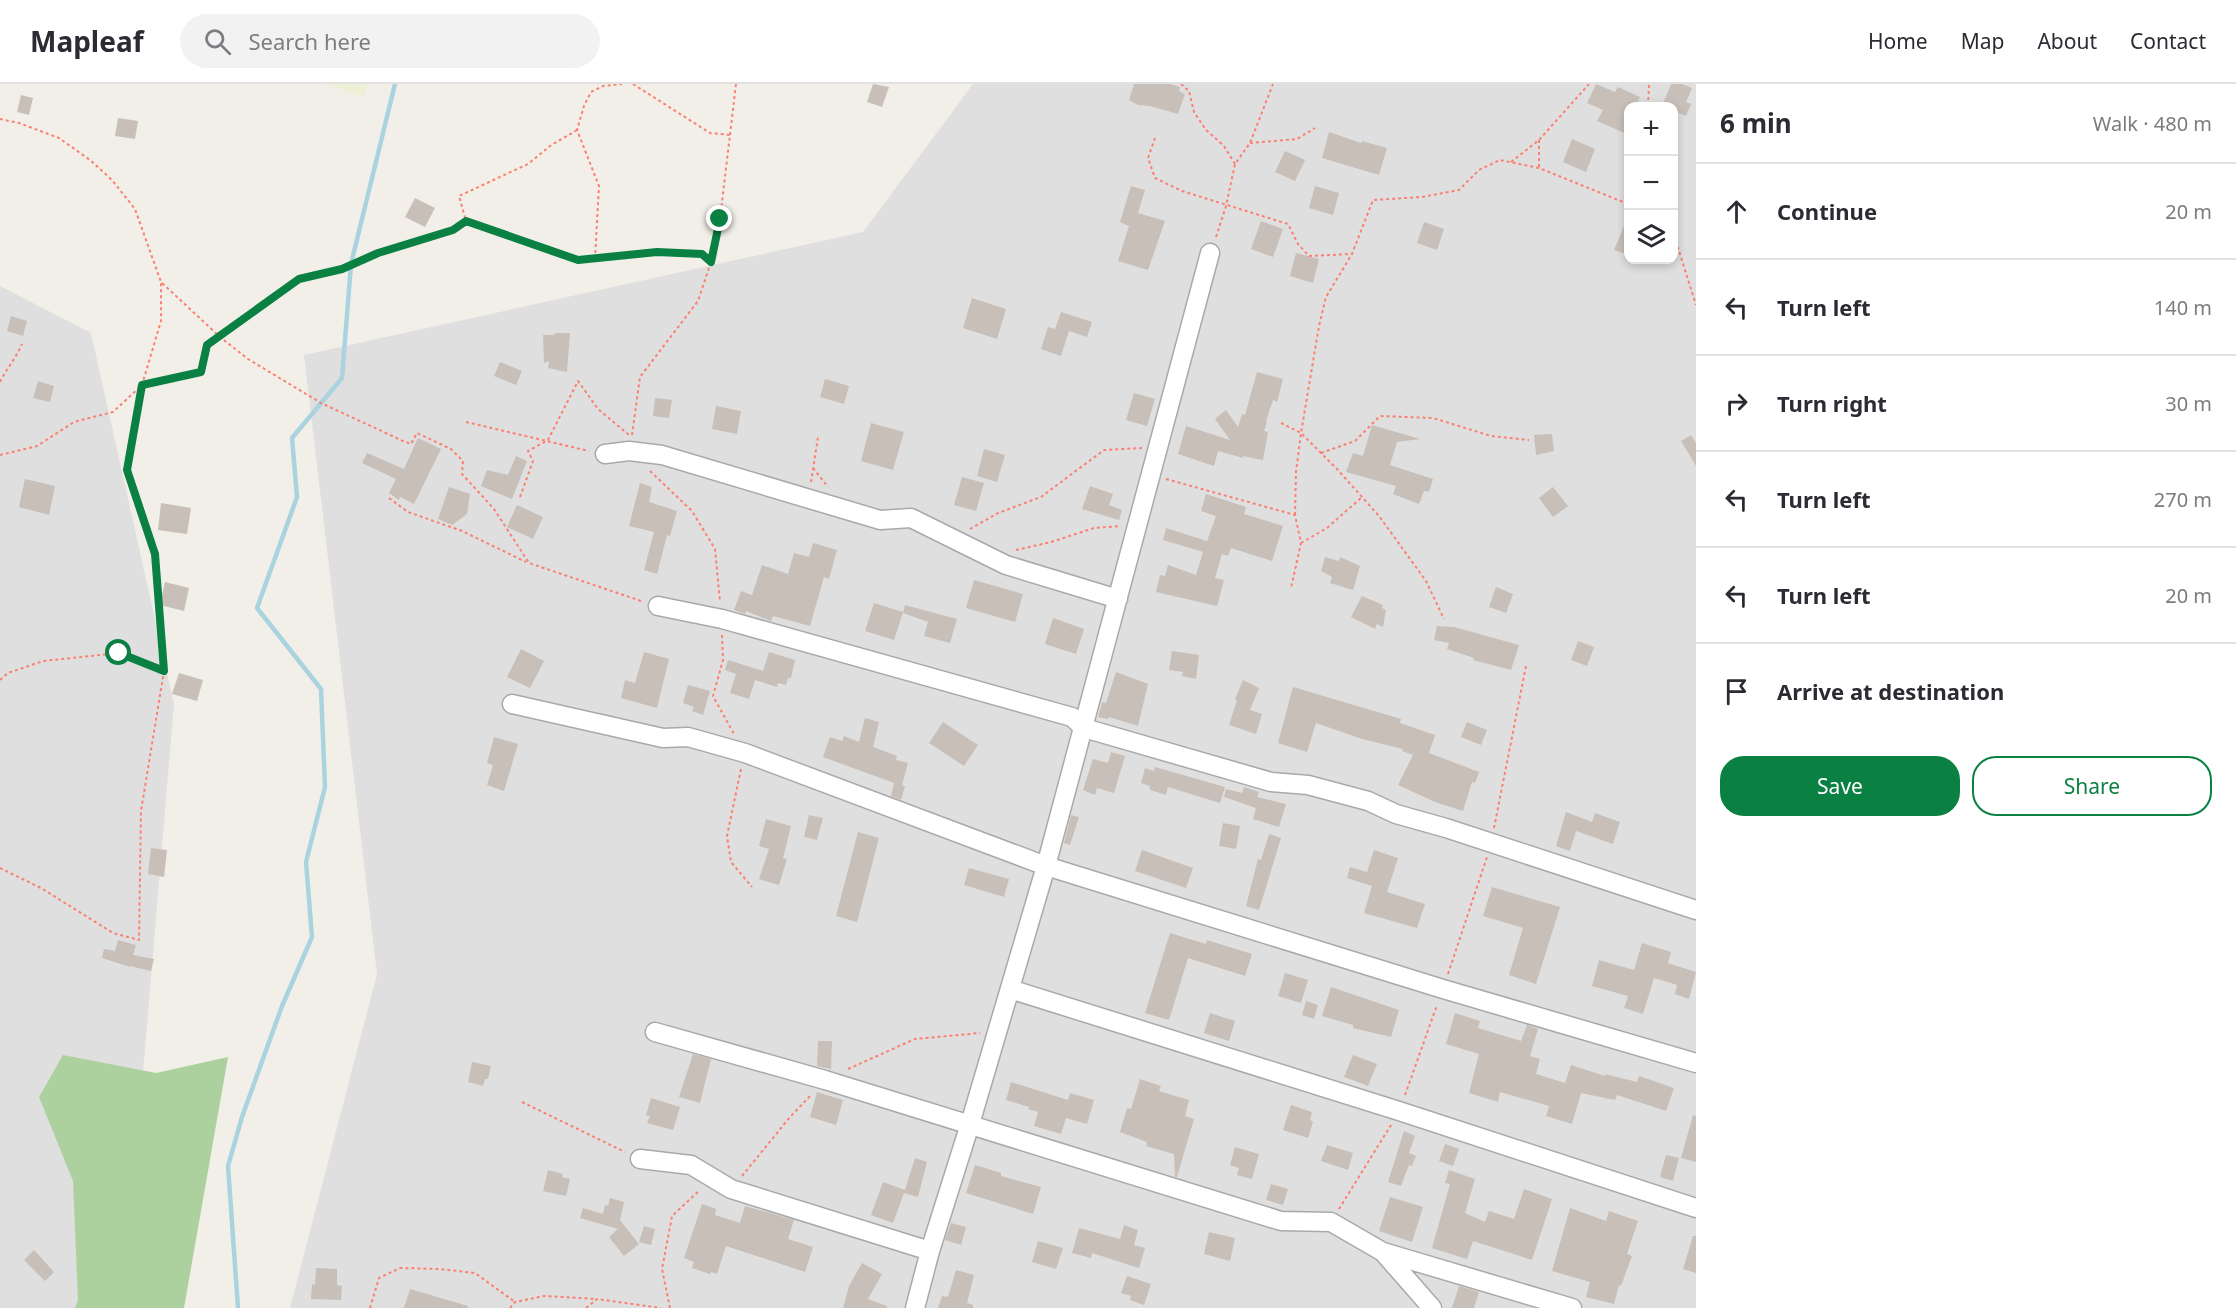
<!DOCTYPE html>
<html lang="en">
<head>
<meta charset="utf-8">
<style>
  body { margin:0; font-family:"Noto Sans",sans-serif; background:#f2f2f3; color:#2b2b33 }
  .controls { position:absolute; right:18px; top:18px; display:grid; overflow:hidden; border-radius:12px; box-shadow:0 3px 9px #0003 }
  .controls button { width:54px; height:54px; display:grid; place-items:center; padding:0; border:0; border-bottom:2px solid #e1e1e2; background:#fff; color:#2b2b33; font:30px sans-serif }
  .stop { position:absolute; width:18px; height:18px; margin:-14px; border:4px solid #0b8043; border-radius:50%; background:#fff }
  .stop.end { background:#0b8043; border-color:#fff; box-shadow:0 2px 6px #0008 }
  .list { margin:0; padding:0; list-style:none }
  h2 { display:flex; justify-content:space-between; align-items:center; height:78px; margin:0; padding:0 24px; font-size:26px }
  h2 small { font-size:20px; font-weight:400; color:#7c7c81 }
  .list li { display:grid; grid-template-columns:39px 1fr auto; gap:18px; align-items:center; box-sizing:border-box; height:96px; padding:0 24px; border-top:2px solid #e1e1e2 }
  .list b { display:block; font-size:22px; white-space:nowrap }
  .list em { font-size:20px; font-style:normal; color:#7c7c81 }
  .actions { display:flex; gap:12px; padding:18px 24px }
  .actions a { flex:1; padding:14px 0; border:2px solid #0b8043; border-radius:24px; text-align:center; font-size:21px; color:#0b8043 }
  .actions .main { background:#0b8043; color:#fff }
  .icon { flex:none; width:33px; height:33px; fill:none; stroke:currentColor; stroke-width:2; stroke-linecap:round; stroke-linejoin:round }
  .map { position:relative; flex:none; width:1696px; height:1224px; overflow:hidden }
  header { display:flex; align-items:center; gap:36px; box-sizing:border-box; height:84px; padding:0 30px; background:#fff; border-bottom:2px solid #e1e1e2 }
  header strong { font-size:28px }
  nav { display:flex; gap:33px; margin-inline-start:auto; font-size:21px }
  .search { width:420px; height:54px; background:#f2f2f3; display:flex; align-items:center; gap:15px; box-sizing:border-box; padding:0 21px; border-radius:33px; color:#7c7c81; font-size:22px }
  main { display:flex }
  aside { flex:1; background:#fff }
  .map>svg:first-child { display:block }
  .residential { fill:#e0dfdf; fill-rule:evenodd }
  .farmland { fill:#eef0d5 }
  .forest { fill:#add19e }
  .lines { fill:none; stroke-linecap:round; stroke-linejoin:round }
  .stream { stroke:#aad3df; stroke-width:4.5 }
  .building { fill:#c7bfb8 }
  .minor-casing { stroke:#a9a9a9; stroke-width:21 }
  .path { stroke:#fa8072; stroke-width:2; stroke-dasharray:3 3; stroke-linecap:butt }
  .minor { stroke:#fff; stroke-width:18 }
  .route { stroke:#0b8043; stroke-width:8 }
</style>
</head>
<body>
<header>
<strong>Mapleaf</strong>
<div class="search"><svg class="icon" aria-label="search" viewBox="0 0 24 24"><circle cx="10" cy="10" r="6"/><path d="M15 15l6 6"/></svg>Search here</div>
<nav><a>Home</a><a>Map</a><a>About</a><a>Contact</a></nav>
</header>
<main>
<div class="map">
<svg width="1696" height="1224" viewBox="0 0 1696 1224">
  <rect width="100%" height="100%" fill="#f2efe9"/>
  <path class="residential" d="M973 0H1696V1224H290L377 890 304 271 863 148ZM1628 22H1674V176H1628Z
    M0 202 91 249 174 620 142 1001 116 1224H0Z"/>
  <path class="farmland" d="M326 0H367L364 13Z"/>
  <path class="forest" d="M63 971 156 989 228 973 184 1224H75L78 1216 73 1097 39 1013Z"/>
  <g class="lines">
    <path class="stream" d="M238 1224 228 1082 242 1033 282 922 312 853 306 778 325 703 321 605 257 524 297 413 292 354 342 294 351 180 395 0"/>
  </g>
  <path class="building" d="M873 0 889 3 882 23 867 18Z
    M1134 0H1170L1180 3 1179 7 1185 10 1178 30 1150 22 1138 21 1129 16Z
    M1596 0 1615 8 1618 3 1640 13 1636 22H1629V51L1597 37 1603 26 1587 19Z
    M1671 0H1682L1692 4 1686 18 1691 20 1686 32 1674 27V22H1662Z
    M21 11 33 14 29 31 17 28Z
    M118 34 138 37 135 55 115 52Z
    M1329 48 1361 59 1362 57 1387 64 1379 91 1322 74Z
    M1572 55 1595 65 1586 88 1563 78Z
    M1285 67 1305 76 1295 97 1275 88Z
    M1131 102 1145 106 1138 129 1165 137 1148 186 1118 177 1129 142 1120 138Z
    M1315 102 1339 109 1333 131 1309 124Z
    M415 114 435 124 425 143 405 133Z
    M1628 132H1629V171L1614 166Z
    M1261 137 1283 145 1273 173 1251 165Z
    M1424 138 1444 145 1437 166 1417 159Z
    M1296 169 1319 175 1313 199 1290 192Z
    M972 214 1006 225 997 255 963 244Z
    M1061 228 1092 238 1087 253 1069 247 1061 272 1041 265 1048 243 1055 245Z
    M11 232 27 237 23 252 7 247Z
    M555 249H570L567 288 548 284 549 277 544 279 543 251H555Z
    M500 278 522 287 516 301 494 292Z
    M1257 288 1283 295 1277 318 1273 316 1266 337 1267 338 1264 347 1268 348 1263 376 1243 372V374L1218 367 1214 382 1178 370 1186 342 1230 356 1215 335 1226 326 1238 343 1242 330 1245 331Z
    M825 295 849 302 844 320 820 313Z
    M38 297 54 302 50 318 33 314Z
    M1134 309 1155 315 1147 342 1126 336Z
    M655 314 672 316 669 334 653 332Z
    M716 322 741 327 737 350 712 345Z
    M871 339 904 348 893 386 861 377Z
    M1372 341 1420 355 1397 358 1390 381 1433 395 1429 408 1424 407 1419 420 1393 410 1396 402 1346 388 1353 369 1363 372Z
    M1552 350 1554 367 1536 371 1534 351Z
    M1691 351 1696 359V382L1681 357Z
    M418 354 441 365 414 420 400 413 399 416 389 409 396 395 362 379 367 369 404 385Z
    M984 365 1005 371 997 398 977 392Z
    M516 372 527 377 512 415 481 402 487 386 508 391Z
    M962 393 984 399 976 427 954 421Z
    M25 395 55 402 49 431 19 423Z
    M640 399 652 403 649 418 677 427 670 452 667 451 657 490 644 486 654 448 629 442Z
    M1090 402 1113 410 1109 421 1122 426 1119 436 1082 425Z
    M449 403 470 410 467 430 452 441 438 435Z
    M1553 403 1568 422 1553 433 1539 414Z
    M1206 410 1246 423 1244 430 1283 442 1272 477 1231 464 1228 472 1222 470 1215 494 1224 496 1217 522 1156 508 1160 491 1165 492 1168 481 1196 491 1203 468 1163 456 1166 444 1207 457 1216 432 1201 427Z
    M161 419 191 424 187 450 158 446Z
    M517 421 543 433 533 455 507 443Z
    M813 459 837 466 829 495 824 493 810 542 773 532 771 537 746 527 745 530 734 526 741 507 752 511 762 481 788 490 794 469 809 473Z
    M1325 473 1339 477 1340 473 1360 482 1353 506 1330 499 1332 493 1321 487Z
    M974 496 1023 510 1015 538 966 524Z
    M165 498 189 504 184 527 160 521Z
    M1496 503 1513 510 1506 529 1489 523Z
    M1362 512 1383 521 1382 524 1386 526 1383 543 1377 540 1375 545 1351 533Z
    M874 519 903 528 894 556 865 547Z
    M905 521 957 535 950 559 924 552 928 538 903 529Z
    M1053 534 1084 545 1076 570 1045 560Z
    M1437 542 1454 543 1519 561 1511 586 1473 576 1474 574 1447 565 1449 559 1434 556Z
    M1578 557 1594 563 1587 582 1571 576Z
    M521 565 544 577 530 604 507 593Z
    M1172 567 1199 571 1196 595 1182 592 1183 588 1169 586Z
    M644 568 669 575 657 624 621 614 625 596 635 599Z
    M769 568 795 576 791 594H788L786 601 778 599 777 603 755 596 749 615 730 609 736 590 725 586 728 576 763 587Z
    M1116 588 1148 600 1138 642 1109 633 1108 635 1098 633 1102 618 1106 619Z
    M179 589 203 596 197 617 172 610Z
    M1243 596 1259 604 1250 626 1262 630 1256 650 1229 641 1237 616 1235 615Z
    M688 601 710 607 703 631 692 627 694 623 683 619Z
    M1293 603 1401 635 1400 639 1435 651 1429 669 1479 688 1475 699 1472 698 1463 727 1435 718 1398 701 1413 671 1402 667 1403 665 1362 655 1316 639 1307 668 1278 659Z
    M865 634 879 638 873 663 897 672 896 676 908 679 902 701 905 702 901 716 891 712 894 699 823 673 830 653 842 657 844 652 859 658Z
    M943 638 978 661 964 682 929 659Z
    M1467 638 1487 646 1481 661 1461 653Z
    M494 653 518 660 504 707 487 701 493 681 487 679Z
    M1111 668 1125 672 1114 709 1097 704 1095 711 1083 706 1093 675 1108 679Z
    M1155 683 1225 703 1220 719 1168 703 1166 711 1150 706V702L1141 699 1145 684 1154 687Z
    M1244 703 1259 708 1257 713 1286 720 1279 743 1253 735 1256 724 1224 713 1226 705 1242 709Z
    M1566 728 1592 738 1595 729 1620 738 1613 760 1576 747 1570 767 1556 762Z
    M809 731 823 734 817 756 804 753Z
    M1071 731 1079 733 1070 761 1064 759Z
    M766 735 791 742 783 774 787 775 779 801 759 795 769 765 759 762Z
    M1223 739 1240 742 1236 765 1219 762Z
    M858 748 879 754 857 838 836 832Z
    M1269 750 1281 754 1259 826 1246 822 1258 775 1261 776Z
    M151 764 167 766 164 793 148 790Z
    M1142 766 1193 784 1186 804 1135 787Z
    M1374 766 1398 774 1387 808 1425 820 1417 844 1364 829 1372 802 1347 794 1350 783 1367 788Z
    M969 784 1009 795 1004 813 964 801Z
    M1492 803 1560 823 1536 900 1509 891 1523 844 1483 832Z
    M1170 849 1206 860 1207 856 1252 870 1245 892 1188 874 1169 936 1145 929Z
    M118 856 136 861 133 871 154 875 151 887 130 882V883L102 874 104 865 115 867Z
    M1642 859 1671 868 1668 879 1696 888 1689 915 1675 910 1677 901 1654 894 1643 930 1624 924 1628 912 1592 902 1599 876 1634 886Z
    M1285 889 1308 896 1301 919 1278 912Z
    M1331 903 1399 926 1391 953 1353 944V941L1322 932Z
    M1306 917 1318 921 1314 935 1302 931Z
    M1210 929 1235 937 1229 957 1204 949Z
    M1455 929 1480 937 1478 944 1521 957 1527 941 1538 945 1530 972 1540 975 1536 990 1565 999 1571 981 1605 992V990L1637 998 1639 992 1674 1004 1666 1027 1617 1011 1615 1016 1581 1009 1572 1040 1546 1032 1549 1022 1500 1008 1498 1018 1469 1009 1479 970 1446 960Z
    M818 957H832L831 985 817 982Z
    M693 970 711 975 700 1019 679 1013Z
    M1353 971 1377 980 1368 1002 1344 993Z
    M472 978 491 982 488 995H485L483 1002 468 998Z
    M1140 995 1161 1002 1159 1007 1189 1016 1185 1032 1194 1035 1177 1093H1175L1174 1070 1146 1062 1147 1058 1120 1048 1127 1024 1131 1025Z
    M1011 998 1068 1016 1070 1009 1094 1016 1087 1040 1066 1034 1061 1050 1034 1042 1038 1028 1028 1025 1029 1023 1006 1016Z
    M817 1008 843 1016 836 1041 810 1033Z
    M651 1014 680 1023 673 1046 647 1039 650 1032 646 1031Z
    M1291 1021 1312 1028 1310 1036 1313 1038 1308 1054 1283 1046Z
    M1693 1031 1696 1032V1078L1681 1074Z
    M1404 1047 1415 1052 1409 1069 1416 1072 1412 1082 1409 1081 1401 1102 1388 1098Z
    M1445 1060 1459 1065 1453 1082 1439 1077Z
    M1327 1061 1353 1069 1348 1086 1321 1077Z
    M1235 1063 1259 1070 1252 1095 1237 1091 1239 1084 1230 1081Z
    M1666 1071 1679 1074 1673 1097 1660 1093Z
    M915 1074 927 1078 918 1113 904 1109Z
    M975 1081 1001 1089V1092L1041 1103 1033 1130 966 1109Z
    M548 1086 563 1090 562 1093 570 1095 566 1112 543 1107Z
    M1449 1086 1475 1095 1465 1129 1485 1138 1489 1127 1514 1135 1524 1105 1552 1115 1532 1176 1473 1157 1467 1175 1432 1164 1450 1100 1445 1099Z
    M883 1098 905 1106 893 1139 871 1131Z
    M1271 1100 1288 1105 1283 1121 1266 1116Z
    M1390 1113 1423 1123 1412 1158 1379 1147Z
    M610 1114 624 1118 620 1136 639 1160 624 1172 609 1153 618 1145 580 1134 583 1124 603 1130 605 1121 608 1122Z
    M702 1120 716 1125 715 1131 740 1139 745 1122 794 1136 788 1155 813 1163 805 1188 726 1162 717 1190 711 1188 710 1190 692 1184 694 1178 684 1174Z
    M1570 1124 1606 1137 1609 1127 1638 1137 1627 1170 1632 1172 1621 1202 1619 1201 1614 1220 1586 1213 1590 1198 1552 1187Z
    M951 1139 966 1143 961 1161 945 1156Z
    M1124 1141 1138 1146 1134 1161 1145 1164 1139 1184 1092 1169 1091 1174 1072 1169 1079 1144 1120 1155Z
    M644 1142 655 1145 651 1161 639 1158Z
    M1209 1148 1235 1154 1230 1177 1204 1170Z
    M1693 1152H1696V1189L1683 1185Z
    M1038 1157 1063 1164 1056 1185 1032 1178Z
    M34 1166 54 1188 45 1197 24 1176Z
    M862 1179 882 1190 868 1215 887 1222V1224H843L849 1202Z
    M316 1184 337 1185V1201L342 1202 341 1216 311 1215 312 1200 315 1201Z
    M956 1186 974 1191 967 1219 973 1221V1224H938L942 1212 948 1213Z
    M1127 1192 1151 1200 1144 1221 1130 1216 1131 1212 1121 1209Z
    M1459 1202 1479 1208 1474 1224H1452Z
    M410 1205 468 1222V1224H404Z"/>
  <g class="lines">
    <g class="minor-casing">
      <path id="minor" d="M605 370 629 367 662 371 880 436 911 434 1006 481 1118 515
        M658 522 722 535 1072 633 1084 644 1271 698 1308 701 1368 717 1396 730 1446 744 1696 826
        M512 620 663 654 688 653 745 669 1046 782 1443 905 1696 979
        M1010 905 1399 1027 1696 1124
        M655 948 825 996 1281 1137 1331 1138 1383 1168 1572 1224
        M640 1075 691 1081 731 1105 930 1167
        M1383 1168 1432 1224
        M915 1224 930 1167 970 1040 1046 782 1210 169"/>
    </g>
    <path class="path" d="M633 0 710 49 730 51
      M1181 0 1189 7 1194 28 1206 46 1224 62 1235 80
      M1648 22 1649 0
      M0 35 19 39 59 54 90 76 112 96 135 125 161 198 220 253 248 275 321 319 403 357 411 360 417 349 451 365 463 377 462 390 494 425 529 479 644 518
      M577 46 550 62 528 80 459 112 466 137 578 176 657 168 702 170 711 177
      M1155 54 1148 74 1155 94 1182 107 1288 140 1298 160 1309 172 1352 170
      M1250 59 1297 55 1315 44
      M1511 78 1539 56 1589 0
      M1539 83V56
      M1674 151 1696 221
      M1216 153 1226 122 1235 80 1250 59 1273 0
      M595 175 599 102 577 46 584 22 591 8 603 2 622 0
      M0 298C7 284 16 274 22 260
      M466 338 589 367
      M1281 339 1301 349 1337 385 1379 432 1426 497 1444 535
      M632 351 640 293 698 217 711 178 720 135 736 0
      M1321 369 1355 357 1380 332 1433 334 1491 352 1529 356
      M0 371 37 362 74 338 113 328 142 301 201 288 207 261 299 195 342 185 378 169 453 146 466 137
      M813 384 828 403
      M650 387 692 427 715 465 720 518
      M1166 395 1295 431 1301 459 1291 504
      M811 398 818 353
      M520 413 533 377 528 367 548 356 578 297 598 325 629 351
      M389 414 408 428 462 447 526 478
      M1295 431 1296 388 1301 349 1319 242 1326 213 1352 170 1373 116 1422 113 1459 106 1479 86 1500 76 1539 84 1628 120
      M970 445 998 429 1041 413 1104 366 1142 364
      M1301 459 1327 444 1362 413
      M1016 466 1051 458 1094 444 1121 442
      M722 551 723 576 713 612 734 650
      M0 596 8 589 43 577 119 569 162 587
      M741 685 727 752 731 778 752 803
      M1494 744 1526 582
      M0 784 41 804 113 849 139 856 141 727 164 587 155 470 127 386 142 301 161 237V198
      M1448 890 1487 773
      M848 985 915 955 980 949
      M1405 1011 1437 921
      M522 1018 625 1068
      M742 1092 790 1033 812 1010
      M1339 1125 1391 1041
      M370 1224 379 1194 400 1184 440 1185 475 1189 515 1218
      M510 1224 515 1218 544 1212 597 1215
      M586 1224 597 1215 661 1224
      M670 1224 662 1185 672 1132 700 1106"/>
    <use href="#minor" class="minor"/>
  </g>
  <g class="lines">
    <path class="route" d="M119 569 164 587 155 470 127 386 142 301 201 288 207 261 299 195 342 185 378 169 453 146 466 137 578 176 657 168 702 170 711 178 720 135"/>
  </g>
</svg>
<div class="controls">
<button>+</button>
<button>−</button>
<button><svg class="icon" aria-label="layers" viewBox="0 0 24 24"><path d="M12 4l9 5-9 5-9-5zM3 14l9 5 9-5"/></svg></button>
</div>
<div class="stop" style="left:119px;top:569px"></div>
<div class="stop end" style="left:720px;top:135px"></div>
</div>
<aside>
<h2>6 min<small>Walk · 480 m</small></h2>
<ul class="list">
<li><svg class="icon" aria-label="ahead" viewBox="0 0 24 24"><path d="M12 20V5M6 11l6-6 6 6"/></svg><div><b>Continue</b></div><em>20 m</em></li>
<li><svg class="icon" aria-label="left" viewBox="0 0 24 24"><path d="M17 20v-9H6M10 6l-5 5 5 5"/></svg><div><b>Turn left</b></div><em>140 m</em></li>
<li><svg class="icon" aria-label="right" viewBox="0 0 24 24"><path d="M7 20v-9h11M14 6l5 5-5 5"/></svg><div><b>Turn right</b></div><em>30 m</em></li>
<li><svg class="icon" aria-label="left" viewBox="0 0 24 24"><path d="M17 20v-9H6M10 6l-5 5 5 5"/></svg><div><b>Turn left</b></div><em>270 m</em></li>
<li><svg class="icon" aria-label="left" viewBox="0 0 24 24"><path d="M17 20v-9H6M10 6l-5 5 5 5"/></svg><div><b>Turn left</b></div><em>20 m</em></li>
<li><svg class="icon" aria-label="arrive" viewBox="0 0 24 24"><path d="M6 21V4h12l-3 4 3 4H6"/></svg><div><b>Arrive at destination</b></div></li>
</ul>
<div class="actions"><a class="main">Save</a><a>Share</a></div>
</aside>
</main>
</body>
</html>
